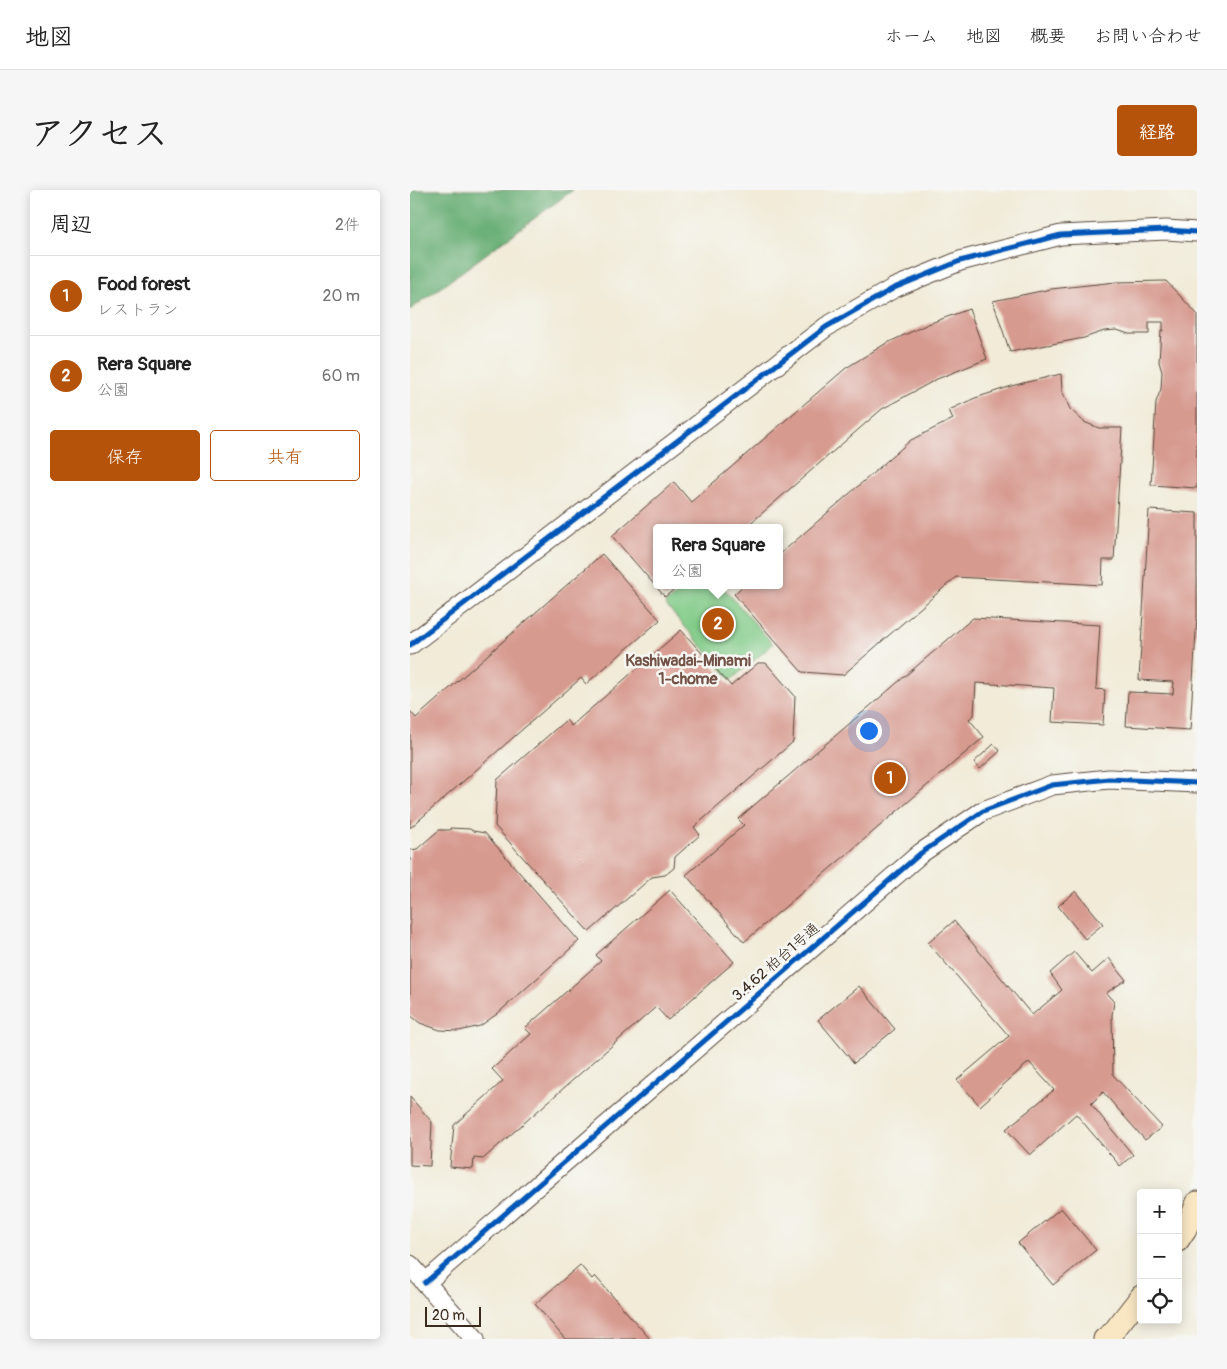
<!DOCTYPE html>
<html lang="ja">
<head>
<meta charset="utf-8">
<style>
  body { margin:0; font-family:Pangolin,"Klee One",sans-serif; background:#f6f6f6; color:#222 }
  .controls { position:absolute; right:15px; bottom:15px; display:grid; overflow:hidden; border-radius:5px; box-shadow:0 2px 12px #0003 }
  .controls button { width:45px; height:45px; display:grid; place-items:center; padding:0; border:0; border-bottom:1px solid #e0e0e0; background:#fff; color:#222; font:25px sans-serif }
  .scale { position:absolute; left:15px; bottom:12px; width:56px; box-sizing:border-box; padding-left:5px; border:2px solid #3b2a1e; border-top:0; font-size:14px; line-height:18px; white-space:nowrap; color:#3b2a1e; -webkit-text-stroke:4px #f6f6f2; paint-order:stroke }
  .you { position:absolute; left:458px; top:540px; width:18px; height:18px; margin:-12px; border:4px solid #fff; border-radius:50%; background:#1a73e8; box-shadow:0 0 0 8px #1a73e833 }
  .badge { display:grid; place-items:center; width:32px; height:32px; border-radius:50%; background:#b45309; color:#fff; font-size:16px; font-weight:700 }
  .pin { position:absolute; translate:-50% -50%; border:2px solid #fff; box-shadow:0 1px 5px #0006 }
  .popup { position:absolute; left:243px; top:334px; width:130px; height:65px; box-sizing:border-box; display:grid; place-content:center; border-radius:5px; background:#fff; filter:drop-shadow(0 1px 4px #0005); font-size:16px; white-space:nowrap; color:#767676 }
  .popup b { font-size:19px; color:#222 }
  .popup::after { content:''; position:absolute; left:50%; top:100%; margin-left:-10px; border:10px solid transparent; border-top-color:#fff }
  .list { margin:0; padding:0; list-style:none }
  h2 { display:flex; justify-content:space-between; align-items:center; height:65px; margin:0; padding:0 20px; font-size:21px }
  h2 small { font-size:16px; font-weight:400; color:#767676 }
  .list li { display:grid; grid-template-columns:32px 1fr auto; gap:15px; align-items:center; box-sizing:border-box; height:80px; padding:0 20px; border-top:1px solid #e0e0e0 }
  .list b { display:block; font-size:19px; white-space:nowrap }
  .list p { margin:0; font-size:16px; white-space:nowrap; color:#767676 }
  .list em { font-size:16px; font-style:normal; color:#767676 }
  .actions { display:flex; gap:10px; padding:15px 20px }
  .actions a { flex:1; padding:11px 0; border:1px solid #b45309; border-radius:5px; text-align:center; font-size:18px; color:#b45309 }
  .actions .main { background:#b45309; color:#fff }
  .icon { flex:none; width:28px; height:28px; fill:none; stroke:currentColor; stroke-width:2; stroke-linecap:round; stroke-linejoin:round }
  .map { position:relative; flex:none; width:787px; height:1149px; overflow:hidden; border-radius:5px }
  header { display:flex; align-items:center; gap:30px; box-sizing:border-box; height:70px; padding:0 25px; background:#fff; border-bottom:1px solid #e0e0e0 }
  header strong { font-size:24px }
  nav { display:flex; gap:28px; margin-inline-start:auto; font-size:18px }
  .intro { display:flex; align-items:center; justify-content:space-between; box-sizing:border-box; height:120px; padding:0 30px }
  h1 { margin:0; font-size:35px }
  .button { padding:12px 22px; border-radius:5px; background:#b45309; color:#fff; font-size:18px; font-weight:700 }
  main { display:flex; gap:30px; padding:0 30px }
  aside { flex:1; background:#fff; border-radius:5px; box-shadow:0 2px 12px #0003 }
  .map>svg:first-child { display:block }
  .green { fill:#80ca87; stroke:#5e7a52 }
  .forest { fill:#68ae74; stroke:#526c49 }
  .building { fill:#d79a8f }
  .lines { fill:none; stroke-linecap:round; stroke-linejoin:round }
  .tertiary-casing { stroke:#56473a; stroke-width:21 }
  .secondary-casing { stroke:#56473a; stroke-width:23 }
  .tertiary { stroke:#fff; stroke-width:19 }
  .secondary { stroke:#f9e7c3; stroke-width:21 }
  .cycleway-casing { stroke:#f6f6f2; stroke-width:8 }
  .cycleway { stroke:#0057b8; stroke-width:5 }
  .labels { text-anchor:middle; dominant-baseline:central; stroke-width:5; stroke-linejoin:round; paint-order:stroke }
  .street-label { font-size:15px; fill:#3b2a1e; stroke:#f6f6f2 }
  .neighbourhood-label { font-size:16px; font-weight:bold; fill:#725146; stroke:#f6f6f2 }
</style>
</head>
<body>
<header>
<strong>地図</strong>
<nav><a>ホーム</a><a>地図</a><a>概要</a><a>お問い合わせ</a></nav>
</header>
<div class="intro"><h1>アクセス</h1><a class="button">経路</a></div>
<main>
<aside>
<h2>周辺<small>2件</small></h2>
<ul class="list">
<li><span class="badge">1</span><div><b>Food forest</b><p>レストラン</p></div><em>20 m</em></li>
<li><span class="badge">2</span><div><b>Rera Square</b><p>公園</p></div><em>60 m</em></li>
</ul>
<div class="actions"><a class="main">保存</a><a>共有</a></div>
</aside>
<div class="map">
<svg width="787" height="1149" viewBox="0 0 787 1149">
  <rect width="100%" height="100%" fill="#f6f6f2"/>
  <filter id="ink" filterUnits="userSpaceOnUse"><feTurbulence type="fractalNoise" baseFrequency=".02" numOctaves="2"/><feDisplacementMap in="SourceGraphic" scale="10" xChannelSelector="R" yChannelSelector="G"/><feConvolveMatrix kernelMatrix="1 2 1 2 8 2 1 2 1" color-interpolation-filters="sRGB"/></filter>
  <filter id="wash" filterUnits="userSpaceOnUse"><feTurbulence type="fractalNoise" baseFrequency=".0096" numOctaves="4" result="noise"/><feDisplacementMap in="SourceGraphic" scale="20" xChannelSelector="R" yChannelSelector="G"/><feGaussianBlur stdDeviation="1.12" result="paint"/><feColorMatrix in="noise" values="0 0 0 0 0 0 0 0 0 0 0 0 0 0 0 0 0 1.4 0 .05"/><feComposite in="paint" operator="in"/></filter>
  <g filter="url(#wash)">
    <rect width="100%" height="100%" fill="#f1ebd8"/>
    <path class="green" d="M277 395H311L363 454 321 490 255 414Z"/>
    <path class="forest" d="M0 0H163L0 120Z"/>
    <g id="blocks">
      <path class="building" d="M756 91 787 124V298L741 295 746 212 751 199 752 182 749 172 751 140 753 141V132H739V144H719L707 140 694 141 674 148 600 162 583 111 641 99 706 92Z
        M559 119 577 169 527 189 472 219 335 338H247V395H269L255 407 202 346 264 292 281 312 436 178 475 154 518 134Z
        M651 184 652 201 660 219 674 232 689 238H712L704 370H693L692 395 546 387 433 485 392 482 324 404 334 395H369V365L501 250 543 229 539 220 565 208 605 195Z
        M739 320 787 323V426L780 540 716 536 718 502 763 504 764 492 729 490Z
        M192 364 250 430 176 494 171 488 0 638V521L6 528Z
        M563 428 690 435 686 499 695 500 693 535 642 532 644 498 566 493 564 525 559 529 574 547 334 752 276 685 334 635 328 629Z
        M271 440 321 496 348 473H356L385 506 383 552 284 637 290 645 265 667 264 678 255 685 242 687 179 742 85 636 87 590 156 530 161 536Z
        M584 554 590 561 570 579 564 572Z
        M40 638 60 639 63 641 75 643 169 751 87 824 70 836 49 841 30 840 10 833 0 825V660L7 659 29 640H40Z
        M260 700 324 772 258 830 246 817 73 969 64 968 63 979 40 977 44 935 93 891 82 879 121 844 115 838 191 771 186 765Z
        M666 701 693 734 675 749 648 716Z
        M544 731 622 825 652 800 640 783 664 762 682 783 699 768 716 790 696 803 704 812 702 825 703 885 752 937 735 950 693 902 681 914 723 965 710 976 666 924 620 965 596 939 644 900 619 872 570 916 547 890 599 846 518 753Z
        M449 796 485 839 444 873 408 830Z
        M0 907 22 932 20 976 0 975Z
        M651 1018 686 1060 643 1095 608 1053Z
        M170 1075 182 1089 185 1086 240 1149H155L125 1114Z"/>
    </g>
  </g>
  <g filter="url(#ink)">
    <use href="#blocks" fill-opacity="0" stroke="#56473a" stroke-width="1"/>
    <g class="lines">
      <g class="tertiary-casing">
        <path id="tertiary" d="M0 455 416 137 484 98 550 71 651 45 756 40 787 42
          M0 1075 65 1149
          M15 1093 511 663 573 621 642 595 699 589 787 593"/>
      </g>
      <g class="secondary-casing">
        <path id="secondary" d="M768 1051 776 1039 787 1012
          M694 1149 703 1142 731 1106"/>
      </g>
      <use href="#tertiary" class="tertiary"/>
      <use href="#secondary" class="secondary"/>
      <g class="cycleway-casing">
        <path id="cycleway" d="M0 455 416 137 484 98 550 71 651 45 756 40 787 42
          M15 1093 511 663 573 621 642 595 699 589 787 593"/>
      </g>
      <use href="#cycleway" class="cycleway"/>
    </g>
  </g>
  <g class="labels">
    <g class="street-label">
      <text transform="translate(366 772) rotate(-41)">3.4.62 柏台1号通</text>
    </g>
    <g class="neighbourhood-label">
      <text x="278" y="471">Kashiwadai-Minami<tspan x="278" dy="18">1-chome</tspan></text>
    </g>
  </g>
</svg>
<div class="controls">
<button>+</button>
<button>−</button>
<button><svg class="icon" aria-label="locate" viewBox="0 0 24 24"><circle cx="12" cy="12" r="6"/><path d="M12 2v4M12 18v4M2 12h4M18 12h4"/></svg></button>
</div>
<div class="scale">20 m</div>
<div class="you"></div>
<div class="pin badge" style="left:480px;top:588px">1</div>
<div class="pin badge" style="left:308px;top:434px">2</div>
<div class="popup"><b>Rera Square</b>公園</div>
</div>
</main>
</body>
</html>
